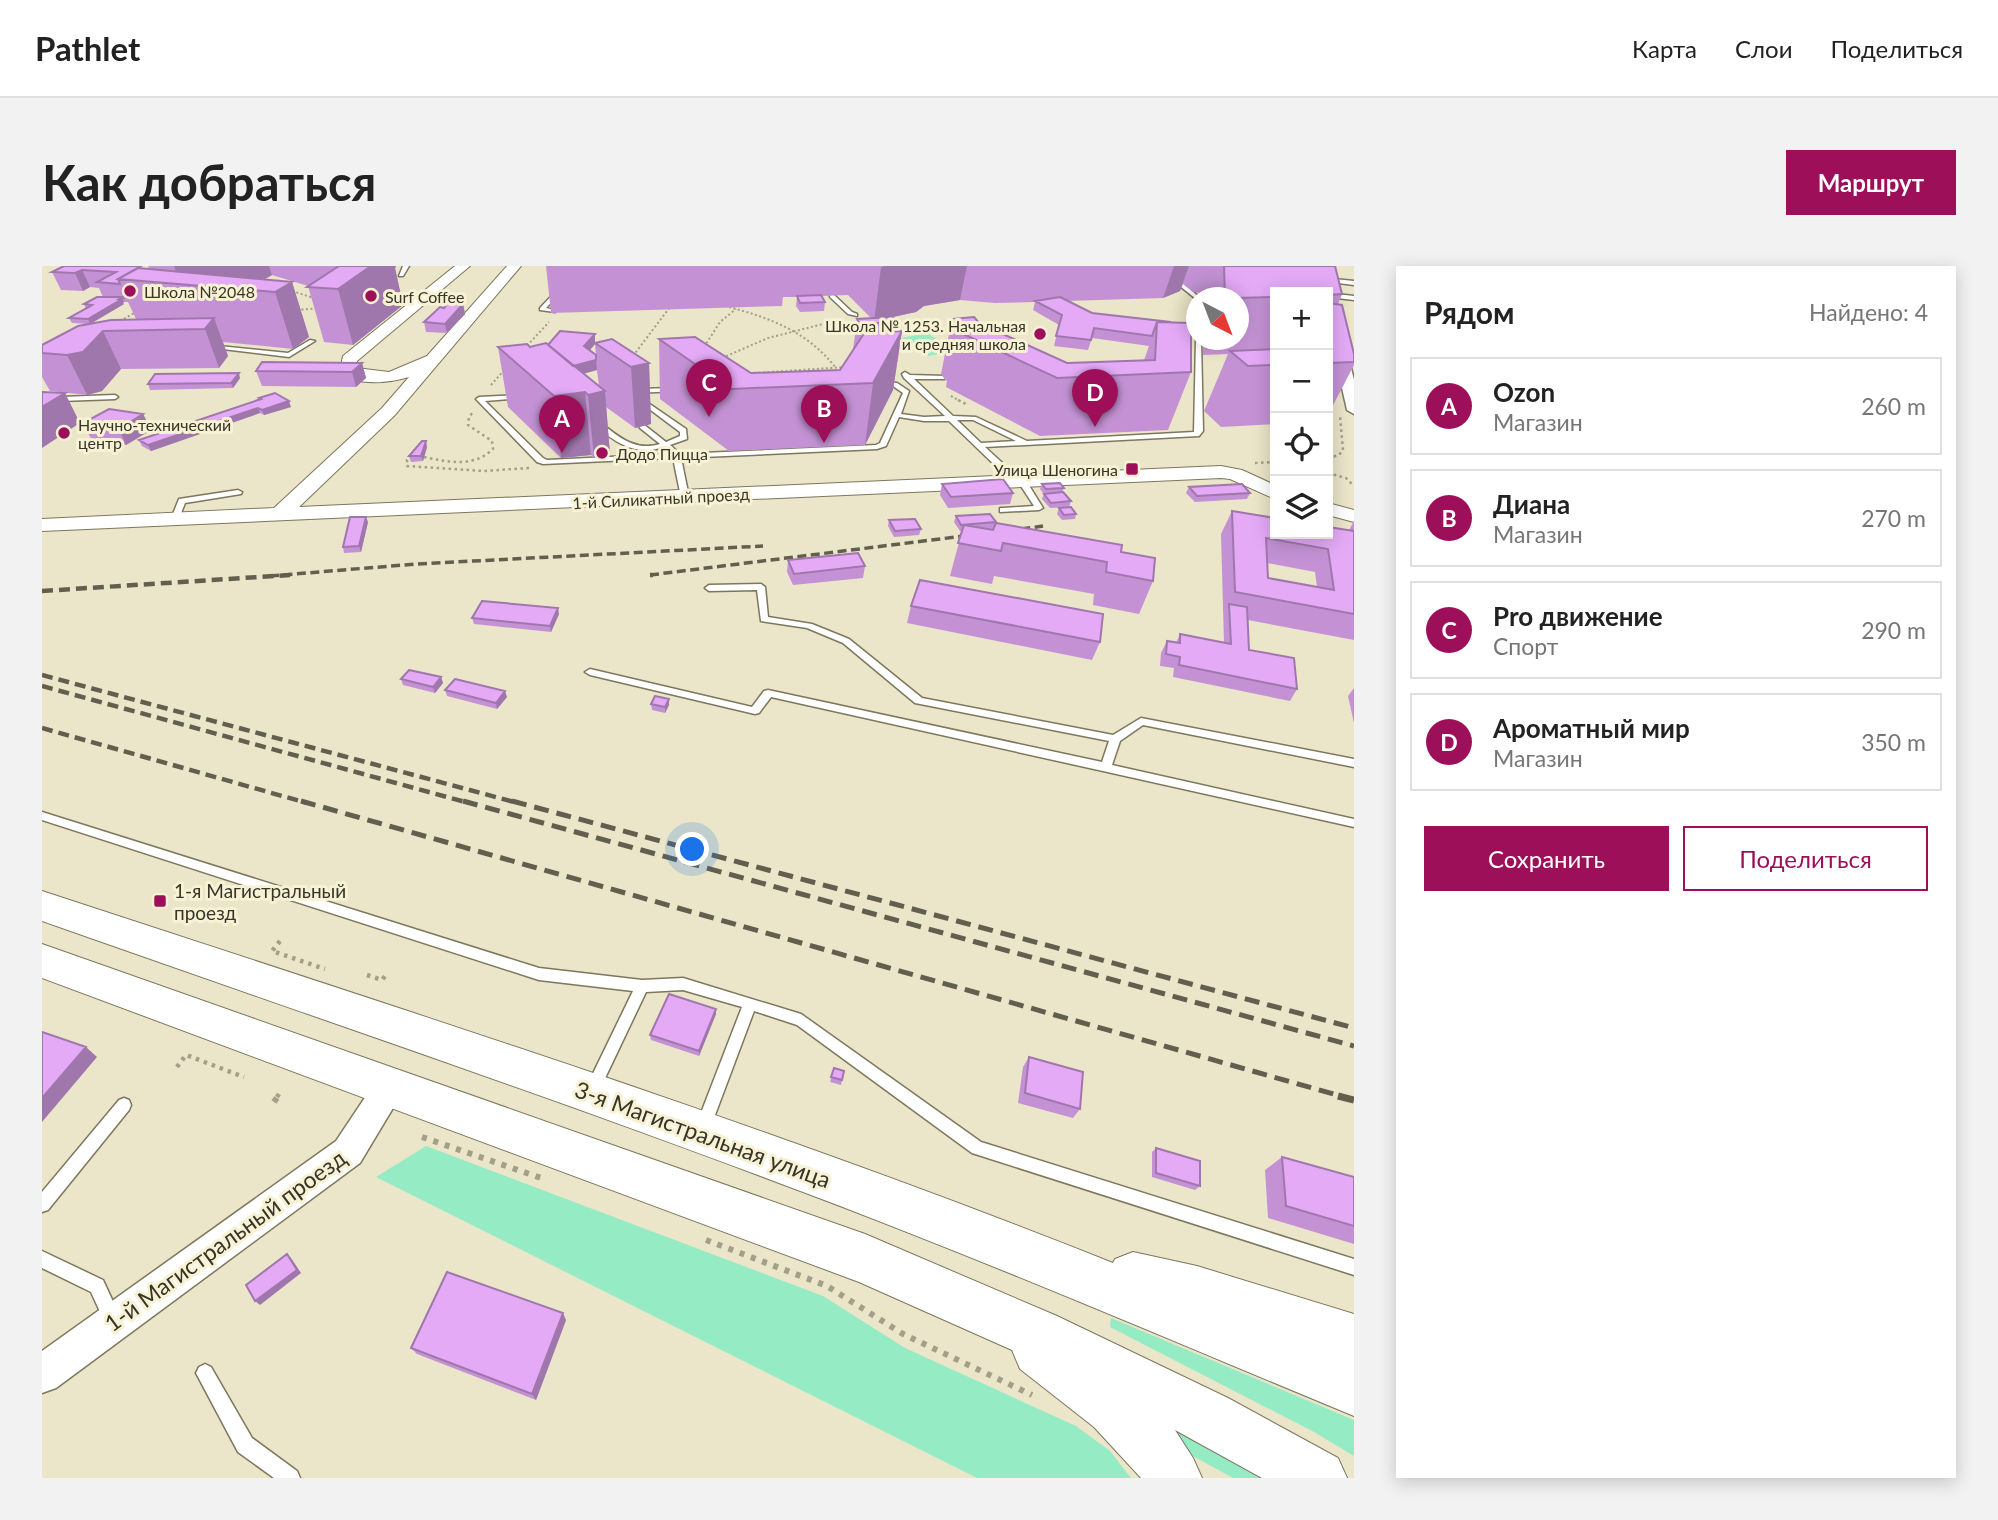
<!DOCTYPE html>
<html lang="ru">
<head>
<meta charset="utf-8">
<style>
  body { margin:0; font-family:Lato,sans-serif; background:#f2f2f2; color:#222 }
  .controls { position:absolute; right:21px; top:21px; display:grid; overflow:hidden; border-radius:0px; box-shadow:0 4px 18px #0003 }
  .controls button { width:63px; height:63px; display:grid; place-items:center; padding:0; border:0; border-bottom:2px solid #e0e0e0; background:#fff; color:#222; font:35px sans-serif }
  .compass { position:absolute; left:1144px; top:21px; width:63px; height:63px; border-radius:50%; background:#fff; box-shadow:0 4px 18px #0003; rotate:138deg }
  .you { position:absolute; left:651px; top:584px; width:24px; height:24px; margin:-18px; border:5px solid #fff; border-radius:50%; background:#1a73e8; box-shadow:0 0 0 10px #1a73e833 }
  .badge { display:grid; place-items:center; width:46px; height:46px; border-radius:50%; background:#9e0f5a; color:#fff; font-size:23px; font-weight:700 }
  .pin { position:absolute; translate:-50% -58px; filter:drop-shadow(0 2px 4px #0008) }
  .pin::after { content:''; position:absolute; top:37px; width:24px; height:21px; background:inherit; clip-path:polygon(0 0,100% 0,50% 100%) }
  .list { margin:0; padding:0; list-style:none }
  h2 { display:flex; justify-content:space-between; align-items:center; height:91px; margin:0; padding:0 28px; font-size:30px }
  h2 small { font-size:23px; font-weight:400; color:#767676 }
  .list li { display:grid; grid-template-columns:46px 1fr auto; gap:21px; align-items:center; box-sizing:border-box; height:98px; margin:0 14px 14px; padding:0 14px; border:2px solid #e0e0e0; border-radius:0px }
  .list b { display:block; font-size:26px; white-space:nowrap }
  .list p { margin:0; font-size:23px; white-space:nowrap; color:#767676 }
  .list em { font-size:23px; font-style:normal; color:#767676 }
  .actions { display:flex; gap:14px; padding:21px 28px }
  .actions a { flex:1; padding:16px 0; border:2px solid #9e0f5a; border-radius:0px; text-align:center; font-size:24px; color:#9e0f5a }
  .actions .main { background:#9e0f5a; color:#fff }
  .icon { flex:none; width:38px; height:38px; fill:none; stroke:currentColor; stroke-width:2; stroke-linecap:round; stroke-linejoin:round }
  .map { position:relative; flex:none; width:1312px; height:1212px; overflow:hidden; border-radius:0px }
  header { display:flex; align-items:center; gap:42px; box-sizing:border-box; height:98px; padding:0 35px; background:#fff; border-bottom:2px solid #e0e0e0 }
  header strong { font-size:33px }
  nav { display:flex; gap:38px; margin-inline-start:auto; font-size:24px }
  .intro { display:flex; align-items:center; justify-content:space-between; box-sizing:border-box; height:168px; padding:0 42px }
  h1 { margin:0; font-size:49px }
  .button { padding:18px 32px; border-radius:0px; background:#9e0f5a; color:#fff; font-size:24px; font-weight:700 }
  main { display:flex; gap:42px; padding:0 42px }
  aside { flex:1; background:#fff; border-radius:0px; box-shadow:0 4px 18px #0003 }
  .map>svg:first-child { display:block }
  .green { fill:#95ecc4 }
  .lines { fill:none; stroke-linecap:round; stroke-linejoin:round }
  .service-casing { stroke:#7c775d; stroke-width:3 }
  .minor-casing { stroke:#7c775d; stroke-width:3 }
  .tertiary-casing { stroke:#7c775d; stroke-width:2 }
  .secondary-casing { stroke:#7c775d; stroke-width:2 }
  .path-far3 { stroke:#a39f89; stroke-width:2; stroke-dasharray:2 2.5; stroke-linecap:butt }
  .path-far2 { stroke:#a39f89; stroke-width:2.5; stroke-dasharray:2.5 3.5; stroke-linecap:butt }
  .path-far1 { stroke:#a39f89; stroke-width:4.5; stroke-dasharray:3.5 5; stroke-linecap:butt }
  .path { stroke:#a39f89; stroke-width:6; stroke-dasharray:5 7; stroke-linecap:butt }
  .service { fill:#fff; fill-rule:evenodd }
  .minor { fill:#fff; fill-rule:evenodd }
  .tertiary { fill:#fff; fill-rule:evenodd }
  .secondary { fill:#fff; fill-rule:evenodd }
  .rail-far3 { stroke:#625f4f; stroke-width:3.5; stroke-dasharray:9 4.5; stroke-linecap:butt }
  .rail-far2 { stroke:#625f4f; stroke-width:4.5; stroke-dasharray:11 6; stroke-linecap:butt }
  .rail-far1 { stroke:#625f4f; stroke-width:5; stroke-dasharray:15 8; stroke-linecap:butt }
  .rail { stroke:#625f4f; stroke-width:7; stroke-dasharray:19 10; stroke-linecap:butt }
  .wall { fill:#c492d4; fill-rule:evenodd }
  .shaded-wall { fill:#a077ac }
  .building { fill:#e4aaf6; stroke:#a077ac; stroke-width:2; fill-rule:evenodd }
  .poi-dot { fill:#9e0f5a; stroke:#f8f2d5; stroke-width:2.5 }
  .labels { text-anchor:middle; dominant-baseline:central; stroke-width:6; stroke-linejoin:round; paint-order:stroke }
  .far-poi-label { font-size:16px; fill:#373529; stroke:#f8f2d5; text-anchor:start }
  .far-street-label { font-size:16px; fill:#373529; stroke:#f8f2d5 }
  .poi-label { font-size:19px; fill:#373529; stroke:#f8f2d5; text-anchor:start }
  .near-street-label { font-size:23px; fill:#373529; stroke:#f8f2d5 }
</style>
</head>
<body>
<header>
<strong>Pathlet</strong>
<nav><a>Карта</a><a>Слои</a><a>Поделиться</a></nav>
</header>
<div class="intro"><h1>Как добраться</h1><a class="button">Маршрут</a></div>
<main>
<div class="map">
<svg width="1312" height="1212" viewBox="0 0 1312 1212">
  <rect width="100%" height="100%" fill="#ebe5c9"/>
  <path class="green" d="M885 67 913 85 886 90 859 72Z
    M384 880 781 1030 863 1082 1034 1160 1068 1185 1089 1212H935L334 911Z
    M1069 1052 1312 1154V1190L1272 1166 1068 1061Z
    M1118 1154 1225 1212H1191L1133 1180Z"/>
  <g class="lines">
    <g class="service-casing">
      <path id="service" d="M361 0H367L361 10H357Z
        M538 0H544L504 42 513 44V46L498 44V42Z
        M1282 12 1312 15V19L1280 15Z
        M1138 18H1142L1158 32 1154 33 1138 20Z
        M1286 27 1312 30V34L1286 31Z
        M788 29H792L810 46 815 48V50L806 48 788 31Z
        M1154 73 1159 74 1161 165 1157 170 943 181 968 204 983 213 1001 242 997 244 958 246V242H961L992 240 977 217 962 208 907 155H882L857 151 844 180 835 183 639 192 647 231 643 233 639 231 631 192 501 198 495 196 434 133 437 131 482 129 483 130 480 132 443 135 501 192 505 194 630 188 622 181C592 191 570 175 549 155L555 154C575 169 591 186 618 178L598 162 597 160 601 158 624 176 638 170V166L594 133V131L596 130 644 163 645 173 628 179 638 188 834 179 838 177 861 127 851 120 835 117V115L855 117 867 125 859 148 882 151 903 150 862 112 860 108 863 106 868 109 904 110 905 111 902 113H872L911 150 934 151 985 175 1152 166ZM915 154H931L974 175 939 177Z
        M268 74 273 75 247 91 164 81 167 79 246 87Z
        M634 122 636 123V125L592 127 589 125 592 123Z
        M0 129 19 131 73 129 76 131 73 133 19 135 0 133Z
        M196 224 200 226 199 228 143 237 136 255 129 253 137 233Z
        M719 318 723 321 726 351 770 358 807 373 880 432 1071 469 1099 452 1312 493V501L1101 459 1078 475 1070 499 1312 553V561L729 431 717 447 713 448 548 409 543 406 548 403 710 441 722 425 726 424 1060 496 1067 475 873 437 801 377 765 362 719 355 715 324 667 325 663 322 667 319Z
        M0 546 497 702 600 714 641 712 759 748 939 876 1312 993V1009L930 887 755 759 712 745 667 865 662 867 657 865 654 860 700 741 641 724 604 726 555 829 550 831 545 829 543 824 591 725 497 714 0 554Z
        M82 832 87 834 89 839 87 844 6 944 0 946V926L77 834Z
        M0 985 61 1014 79 1053 76 1059 70 1062 64 1059 49 1026 0 1002Z
        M163 1098 169 1101 210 1172 255 1205 258 1212H232L196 1186 154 1107 157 1101Z"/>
    </g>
    <g class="minor-casing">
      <path id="minor" d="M1286 30 1292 34 1312 114V148L1305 144 1286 60Z
        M347 807 358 812 363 822 318 897 14 1122 0 1127V1085L294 875 336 812Z"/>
    </g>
    <g class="tertiary-casing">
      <path id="tertiary" d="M413 0H428L315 95 314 102 347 106 385 90 465 0H479L352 150 257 241 1179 200 1200 204 1233 219V233L1188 213 1179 212 0 265V253L232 242 340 142 367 111C347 117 314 121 298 105L301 90Z
        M1286 237 1312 244V256L1286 249Z"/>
    </g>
    <g class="secondary-casing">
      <path id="secondary" d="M0 625C359 743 720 857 1071 997L1073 993 1091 986 1155 1000 1312 1048V1150C1121 1071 931 989 737 917 493 825 246 742 0 655Z
        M0 678 823 968 1015 1050 1186 1132 1296 1192 1305 1212H1220L1133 1164 1151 1192 1160 1212H1099L1052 1161 978 1103 970 1084 817 1016 0 712Z"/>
    </g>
    <path class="path-far3" d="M250 25 272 32
      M687 41C728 52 766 66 793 101
      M255 44 278 42
      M78 55 94 46
      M662 81 678 56 694 43
      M482 83 507 56
      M591 90 628 41
      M680 92 726 72 797 54
      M712 107 804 101
      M449 119 464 102
      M909 130 920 136"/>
    <path class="path-far2" d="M916 134 926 139
      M382 191C407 196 431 202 451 183L450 175 426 159 427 151 432 145
      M371 192 365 194V200L442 205 487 202
      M1286 192 1297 189 1301 184 1298 150
      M1213 197 1233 196
      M1286 207 1304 212 1312 220"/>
    <path class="path-far1" d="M238 675 230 685 283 703
      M325 709 340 714 343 710
      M135 801 144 789 202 811
      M235 831 239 825"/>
    <path class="path" d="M232 836 236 830
      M380 871 502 913
      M664 974 785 1020 861 1068 990 1129"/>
    <use href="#service" class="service"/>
    <use href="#minor" class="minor"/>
    <use href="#tertiary" class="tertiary"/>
    <use href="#secondary" class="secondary"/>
    <path class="rail-far3" d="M966 265 1001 260
      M608 309 938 268
      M228 310 374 298 721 280"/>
    <path class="rail-far2" d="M608 309H611
      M0 325 248 309
      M0 409 476 537
      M0 420 427 537
      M0 462 265 537"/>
    <path class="rail-far1" d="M259 535 1302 831
      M421 535 1312 780
      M470 535 1312 762"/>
    <path class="rail" d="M1296 830 1312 834"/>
  </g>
  <path class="wall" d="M22 0 107 3 106 0H354L353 2 361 39 311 79 282 76 266 20 230 9 222 13 250 16 267 71 251 83 181 76 186 90 177 102 79 103 60 125 45 129 8 125 0 111V79L45 58 30 57 27 52 44 43 42 38 61 31 57 22 48 21 41 25 19 24 10 6ZM82 36H86L94 53 50 57 82 38 81 37Z
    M504 0H1293L1300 28 1296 38 1312 88V99L1286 149V26H1233V158L1179 161 1162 145 1186 88 1161 89V74H1196V32H1160V27L1151 26 1141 18 1138 25 1121 32 1025 35 1050 47 1129 56 1149 106 1126 164 998 170 904 121 905 114 904 115 899 108 910 53 938 58 937 64 1025 97 1102 94 1107 80 1050 72 1046 84 1012 80 1017 59 991 44 993 36 953 37 918 34 882 40 874 46 851 51 855 56 854 65H860L851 124 823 179 687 185 618 133 617 73 709 107 798 104 811 84 815 53 829 52 806 29 780 30 783 36 782 45 758 46 754 40 755 31H741L740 40 509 47Z
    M421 38 423 48 405 67 384 66 382 56 402 42Z
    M553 76 607 97 609 158 593 162 564 141 568 188 552 192 549 189 519 192 466 141 456 81H488ZM553 78 554 89 548 84ZM555 104 557 120 541 108Z
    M320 97 324 112 314 121 220 120 214 105Z
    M198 112 191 122 108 124 106 118Z
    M217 132 249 141 222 149 218 147 109 185 100 180 97 174 217 134Z
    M101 148 109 164 84 179 49 173 41 157Z
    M385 181 381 195 369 196 367 190Z
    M900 218 971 227 968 238 906 242 898 229Z
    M1000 218 1022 222 1020 226 1029 235 1027 241 1008 242 1000 233 1002 228 998 223Z
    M1147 221 1208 227 1205 233 1153 236 1144 227Z
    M1017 242 1034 248 1033 253 1020 254 1015 248Z
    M1190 245 1307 264 1312 255V374L1206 354 1207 384 1255 423 1248 435 1131 411 1132 402 1118 400 1119 387 1125 375 1134 377 1138 368 1182 377 1179 268ZM1225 297 1273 306 1275 321 1226 312Z
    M914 250 954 257 1079 286 1111 315 1097 348 1051 339 1052 328 952 310 950 318 908 310 920 265H918L912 256Z
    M847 254 879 263 877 269 852 271 846 260Z
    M326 256 319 286 302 287 301 281Z
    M746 294 823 300 821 312 751 319 745 306Z
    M869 340 1058 376 1050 394 865 357Z
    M517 348 509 366 432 358 430 352Z
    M399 411 401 417 393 427 361 419 359 413Z
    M1312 422V457L1306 430Z
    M403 424 465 431 455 443 405 430Z
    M609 438 627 439 623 447 610 444Z
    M674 748 657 790 609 774 608 769Z
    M987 791 1038 843 1031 852 976 837 981 801Z
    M792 802 802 805 799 819 788 816Z
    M1114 882 1158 920 1153 924 1110 911V886Z
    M1240 891 1312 911V978L1226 952 1223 904Z
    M524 1054 494 1134 375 1088 369 1082Z"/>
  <path class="shaded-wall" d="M132 0H227L230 9 204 24 139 18Z
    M329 0H354L353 2 361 39 311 79 296 23Z
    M844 0H925L918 34 882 40 874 46 832 55 839 1Z
    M1132 0H1147L1138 25 1121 32Z
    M40 4 48 21 41 25 33 7Z
    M250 16 267 71 251 83 233 26Z
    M80 31 82 36 81 37 82 38 48 58 46 53Z
    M421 38 423 48 405 67 403 58Z
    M172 52 186 90 177 102 163 63Z
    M61 65 79 103 60 125 45 129 25 89Z
    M860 65 851 124 823 179 831 117Z
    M553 68V78L543 90 542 80Z
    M554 94 555 104 525 112 524 101Z
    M320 97 324 112 314 121 310 106Z
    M607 97 609 158 593 162 589 101Z
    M197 107 198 112 191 122 189 117Z
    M0 125 7 137 23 127 38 157 0 182Z
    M563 125 568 188 552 192 546 129Z
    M543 126 549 189 519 192 512 130Z
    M247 135 249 141 222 149 220 144Z
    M216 142 218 147 109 185 106 179Z
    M101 148 109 164 84 179 77 163Z
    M384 175 385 181 381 195 379 190Z
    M324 251 326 256 319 286 317 280Z
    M516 342 517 348 509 366 508 360Z
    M399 411 401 417 393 427 391 421Z
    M463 425 465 431 455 443 454 437Z
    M627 433V439L623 447V441Z
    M674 743V748L657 790V785Z
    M44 781 55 791 0 856V832Z
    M245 988 249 992 259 1007 218 1039 213 1035Z
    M521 1047 524 1054 494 1134 490 1128Z"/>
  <path class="building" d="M22 0H99L76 13 78 18 55 16 74 6 40 4 33 7 10 6Z
    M297 0H329L296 23 265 21Z
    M1182 0H1293L1300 28 1286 29V26H1233V31L1196 32H1183Z
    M96 2 250 16 233 26 76 13Z
    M779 29 783 36 758 37 755 30Z
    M55 31H80L77 33H80L46 53 27 52 50 39 42 38Z
    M1018 31 1050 47 1129 56H1115L1110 70 1052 62 1049 74 1014 70 1020 49 993 35Z
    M406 37 421 38 403 58 382 56 398 41 402 42Z
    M1286 37 1300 39 1312 88V96L1286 97Z
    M851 51 855 56 818 58 815 53Z
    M932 51 938 58 915 59 910 53Z
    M172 52 163 63 61 65 41 86 25 89 0 87V79L36 60 69 54Z
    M1115 56 1149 57V106L1015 112 915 65 950 63 1025 97 1113 94Z
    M518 65 553 68 542 80 554 89V94L531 100 506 79Z
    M860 65 831 117 689 123 617 73 653 71 709 107 798 104 823 66Z
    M570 73 607 97 589 101 553 77Z
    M504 77 563 125 546 129 543 126 512 130 456 81 485 78 488 81Z
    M1233 83V99L1206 100 1188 85Z
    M220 96 320 97 310 106 214 105Z
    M197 107 189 117 106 118 113 108Z
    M0 126 23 127 0 141Z
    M233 127 247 135 220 144 216 142 106 179 97 174 219 133 217 132Z
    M67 143 101 148 77 163 41 157Z
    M380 175H384L379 190H367Z
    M961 213 971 227 909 231 900 218Z
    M1018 217 1022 222 1004 223 1000 218Z
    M1200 218 1208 227 1155 230 1147 221Z
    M1021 226 1029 235 1009 237 1002 228Z
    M1029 241 1034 248 1022 249 1017 242Z
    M1190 245 1233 252V268H1286V261L1312 265V348L1193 326ZM1224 272 1286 283 1292 324 1226 312Z
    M948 248 954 256 919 259 914 250Z
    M308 251H324L317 280 301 281Z
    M873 253 879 263 853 265 847 254Z
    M954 257 1080 279 1079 286 1113 292 1111 315 1064 306 1065 296 961 277 959 285 916 277 922 259 951 264Z
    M816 287 823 300 752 308 746 294Z
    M878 314 1061 348 1058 376 869 340Z
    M440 335 516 342 508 360 430 352Z
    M1187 338 1205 341 1207 384 1252 392 1255 423 1137 399 1138 391 1124 388 1125 375 1138 377V368L1189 378Z
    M367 404 399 411 391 421 359 413Z
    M413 413 463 425 454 437 403 424Z
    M613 430 627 433 623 441 609 438Z
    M627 728 674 743 657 785 608 769Z
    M0 766 44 781 0 832Z
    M987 791 1041 806 1038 843 983 827Z
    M792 802 802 805 800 814 789 811Z
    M1114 882 1158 895V920L1114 907Z
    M1240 891 1312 911V960L1244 940Z
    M245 988 255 1004 213 1035 204 1019Z
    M405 1006 521 1047 490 1128 369 1082Z"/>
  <g class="poi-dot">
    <circle cx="88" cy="25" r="7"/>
    <circle cx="329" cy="30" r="7"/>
    <circle cx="998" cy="68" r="7"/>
    <circle cx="22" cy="167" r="7"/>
    <circle cx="560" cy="187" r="7"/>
    <rect x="1083" y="196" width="14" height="14" rx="3.5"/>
    <rect x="111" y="628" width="14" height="14" rx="3.5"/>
  </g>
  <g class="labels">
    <g class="far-poi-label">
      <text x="102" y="25">Школа №2048</text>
      <text x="343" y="30">Surf Coffee</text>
      <text x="984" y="59" text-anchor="end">Школа № 1253. Начальная<tspan x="984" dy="18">и средняя школа</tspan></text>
      <text x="36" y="158">Научно-технический<tspan x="36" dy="18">центр</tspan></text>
      <text x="574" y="187">Додо Пицца</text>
      <text x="1076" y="203" text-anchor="end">Улица Шеногина</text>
    </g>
    <g class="far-street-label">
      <text transform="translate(619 232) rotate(-3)">1-й Силикатный проезд</text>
    </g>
    <g class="poi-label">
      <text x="132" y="624">1-я Магистральный<tspan x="132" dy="22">проезд</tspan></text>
    </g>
    <g class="near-street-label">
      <text transform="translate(661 868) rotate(20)">3-я Магистральная улица</text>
      <text transform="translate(183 974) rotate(-36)">1-й Магистральный проезд</text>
    </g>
  </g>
</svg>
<div class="controls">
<button>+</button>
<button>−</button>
<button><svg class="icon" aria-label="locate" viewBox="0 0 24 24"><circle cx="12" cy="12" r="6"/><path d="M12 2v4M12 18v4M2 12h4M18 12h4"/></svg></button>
<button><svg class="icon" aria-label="layers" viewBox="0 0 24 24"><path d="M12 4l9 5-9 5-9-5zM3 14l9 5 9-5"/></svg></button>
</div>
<svg class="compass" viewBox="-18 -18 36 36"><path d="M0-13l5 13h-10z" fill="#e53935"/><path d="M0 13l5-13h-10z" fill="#767676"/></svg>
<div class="you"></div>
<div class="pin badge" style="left:520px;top:187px">A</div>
<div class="pin badge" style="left:782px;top:177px">B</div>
<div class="pin badge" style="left:667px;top:151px">C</div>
<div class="pin badge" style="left:1053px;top:161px">D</div>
</div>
<aside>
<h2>Рядом<small>Найдено: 4</small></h2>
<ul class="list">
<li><span class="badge">A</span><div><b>Ozon</b><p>Магазин</p></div><em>260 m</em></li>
<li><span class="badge">B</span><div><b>Диана</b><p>Магазин</p></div><em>270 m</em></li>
<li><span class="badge">C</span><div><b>Pro движение</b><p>Спорт</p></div><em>290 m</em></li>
<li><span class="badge">D</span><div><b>Ароматный мир</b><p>Магазин</p></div><em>350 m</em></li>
</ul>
<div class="actions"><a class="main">Сохранить</a><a>Поделиться</a></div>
</aside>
</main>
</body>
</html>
